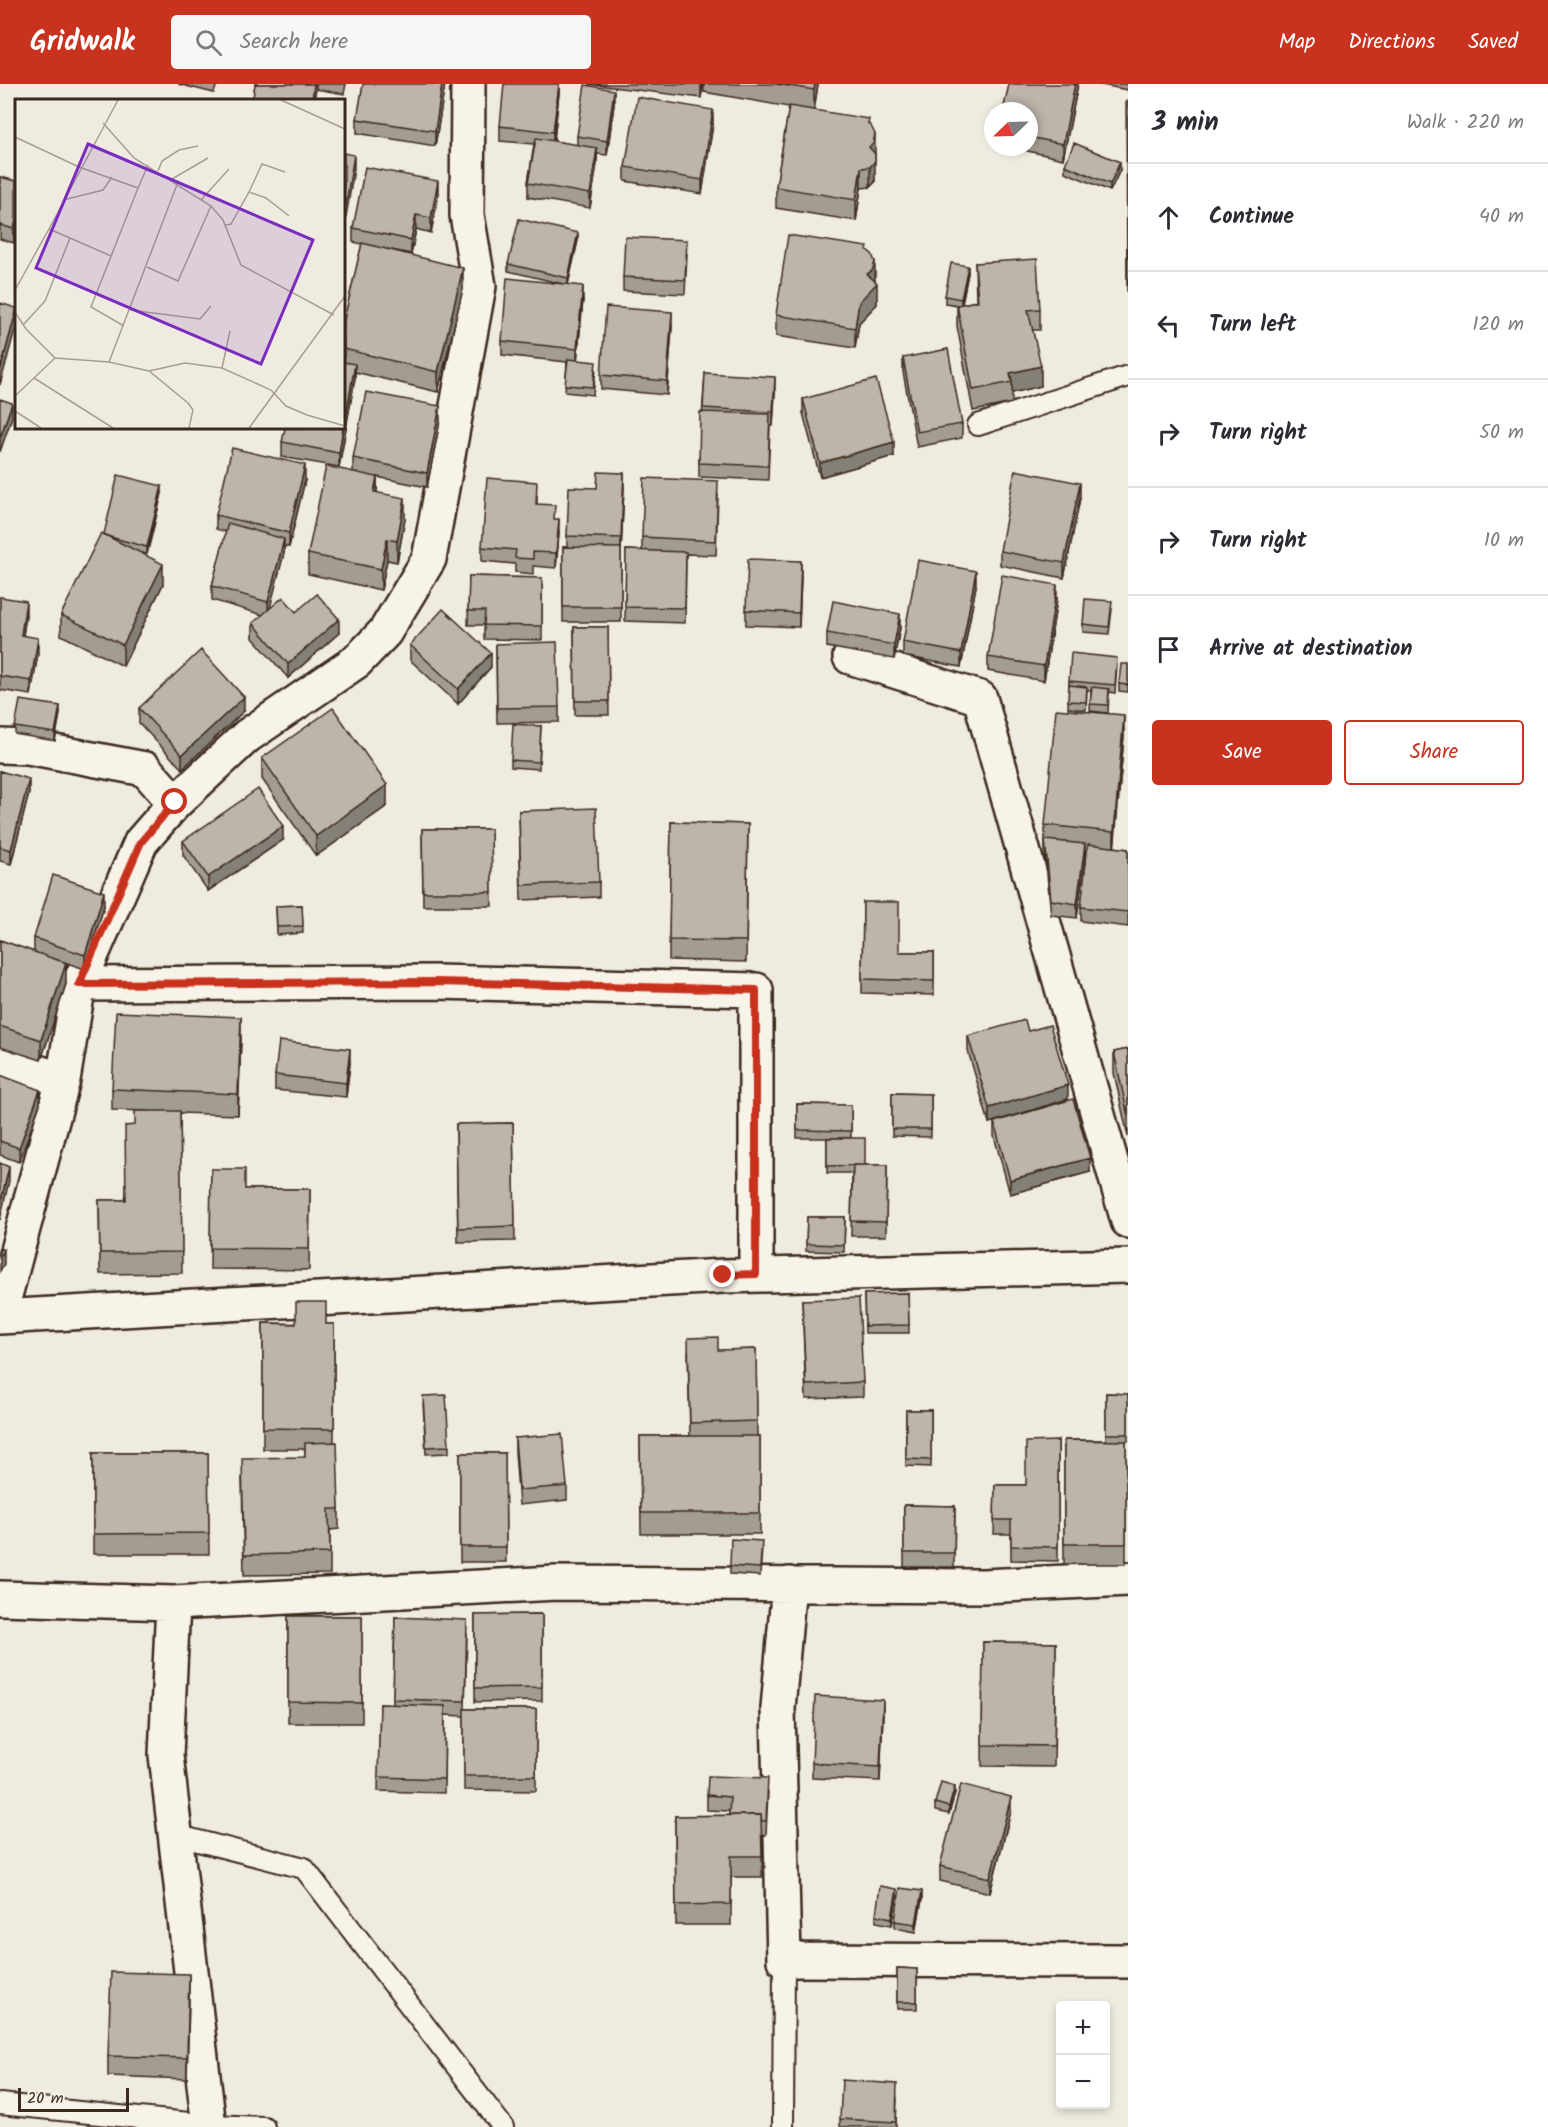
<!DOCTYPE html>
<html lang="en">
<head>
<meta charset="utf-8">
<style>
  body { margin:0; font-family:Kalam,sans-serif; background:#f7f7f7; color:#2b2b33 }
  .controls { position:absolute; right:18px; bottom:18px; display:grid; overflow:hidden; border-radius:6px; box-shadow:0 3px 9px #0003 }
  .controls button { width:54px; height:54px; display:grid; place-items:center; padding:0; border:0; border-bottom:2px solid #e1e1e2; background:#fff; color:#2b2b33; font:30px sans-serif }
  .compass { position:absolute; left:984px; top:18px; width:54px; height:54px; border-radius:50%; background:#fff; box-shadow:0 3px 9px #0003; rotate:247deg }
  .scale { position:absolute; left:18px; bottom:15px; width:111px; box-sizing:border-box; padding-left:6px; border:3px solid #3b2a1e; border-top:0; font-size:16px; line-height:21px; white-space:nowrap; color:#3b2a1e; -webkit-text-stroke:4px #f7f3e8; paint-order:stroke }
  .stop { position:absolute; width:18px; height:18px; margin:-14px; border:4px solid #c8321e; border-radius:50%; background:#fff }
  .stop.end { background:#c8321e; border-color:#fff; box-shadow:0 2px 6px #0008 }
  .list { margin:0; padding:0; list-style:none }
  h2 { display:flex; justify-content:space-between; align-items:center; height:78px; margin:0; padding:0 24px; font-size:26px }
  h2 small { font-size:20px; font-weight:400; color:#7c7c81 }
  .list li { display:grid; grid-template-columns:39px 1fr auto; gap:18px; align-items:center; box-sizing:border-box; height:108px; padding:0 24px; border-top:2px solid #e1e1e2 }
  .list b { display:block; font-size:22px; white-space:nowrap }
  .list em { font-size:20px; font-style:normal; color:#7c7c81 }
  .actions { display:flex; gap:12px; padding:18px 24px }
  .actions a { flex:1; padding:14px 0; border:2px solid #c8321e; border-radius:6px; text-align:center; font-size:21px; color:#c8321e }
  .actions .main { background:#c8321e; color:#fff }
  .icon { flex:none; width:33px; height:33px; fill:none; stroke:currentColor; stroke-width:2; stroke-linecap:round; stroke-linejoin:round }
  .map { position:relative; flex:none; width:1128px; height:2043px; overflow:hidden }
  header { display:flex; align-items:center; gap:36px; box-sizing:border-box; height:84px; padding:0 30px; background:#c8321e; color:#fff }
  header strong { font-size:28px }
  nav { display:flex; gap:33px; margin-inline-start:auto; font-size:21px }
  .search { width:420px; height:54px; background:#f7f7f7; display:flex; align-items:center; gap:15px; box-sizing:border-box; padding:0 21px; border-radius:6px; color:#7c7c81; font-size:22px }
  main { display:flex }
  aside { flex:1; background:#fff }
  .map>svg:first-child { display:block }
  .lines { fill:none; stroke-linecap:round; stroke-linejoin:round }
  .service-casing { stroke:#3b2a1e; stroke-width:24 }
  .minor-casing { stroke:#3b2a1e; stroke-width:38 }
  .service { stroke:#f7f3e8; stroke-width:20 }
  .minor { stroke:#f7f3e8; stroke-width:33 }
  .wall { fill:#a39c92; stroke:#3b2a1e; stroke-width:1.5 }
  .shaded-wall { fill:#847f77; stroke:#3b2a1e; stroke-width:1.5 }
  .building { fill:#bdb5aa; stroke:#3b2a1e; stroke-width:1.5 }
  .route { stroke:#c8321e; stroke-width:8 }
  .inset-road { fill:none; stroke:#a79e92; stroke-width:1.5 }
  .view { fill:#7b2cbf; fill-opacity:0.15; stroke:#7b2cbf; stroke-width:3 }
  .inset-edge { fill:none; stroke:#3b2a1e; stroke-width:3 }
</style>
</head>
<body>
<header>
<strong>Gridwalk</strong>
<div class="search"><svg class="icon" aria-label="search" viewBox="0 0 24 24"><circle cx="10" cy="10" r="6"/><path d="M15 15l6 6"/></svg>Search here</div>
<nav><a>Map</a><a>Directions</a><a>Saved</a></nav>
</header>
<main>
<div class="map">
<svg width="1128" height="2043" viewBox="0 0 1128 2043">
  <rect width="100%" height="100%" fill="#efebe0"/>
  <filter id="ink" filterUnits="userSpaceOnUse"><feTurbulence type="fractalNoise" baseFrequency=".0167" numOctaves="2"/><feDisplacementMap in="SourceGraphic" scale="12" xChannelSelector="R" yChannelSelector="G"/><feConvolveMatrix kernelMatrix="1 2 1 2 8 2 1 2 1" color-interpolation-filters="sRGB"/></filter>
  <g filter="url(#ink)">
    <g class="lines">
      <g class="service-casing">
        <path id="service" d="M978 341 1128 292
          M175 1751 304 1784 503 2043
          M0 2020 209 2041 264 2043
          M783 2043 784 1876"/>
      </g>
      <g class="minor-casing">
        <path id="minor" d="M850 573 980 614 1128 1137
          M0 662 28 663 145 685 175 719
          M79 900 436 898 756 906V1190
          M0 976 63 996
          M0 1230 63 996 79 900 141 758 175 719 247 652 357 577 385 548 429 475 479 202 467 131 468 0
          M0 1233 723 1192 1128 1182
          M789 1500 778 1624 784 1876 1128 1877
          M0 1514 173 1519
          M209 2043 166 1671 173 1519 556 1499 983 1502 1128 1495"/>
      </g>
      <use href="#service" class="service"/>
      <use href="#minor" class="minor"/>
    </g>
    <path class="wall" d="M178 0H217L214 9Z
      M255 0H346L344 10 316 5 314 16H253Z
      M445 0 435 62 357 49V35Z
      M559 0V9L554 57 577 61V52L614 20 607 71 597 70V79L590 124 528 113V99L534 60 500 57V42Z
      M588 0H703L701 14Z
      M704 0H818L814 26 869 40 875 98 870 103 861 104 856 137 776 124V103L789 23 704 8Z
      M1078 0 1063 75 1010 63H1029V27Z
      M1097 0H1128V6Z
      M713 40 702 110 625 97V83Z
      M1065 81 1120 86 1110 107 1065 88Z
      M0 93 16 97 14 159 0 155Z
      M438 111 431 149 416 145 411 170 387 165 463 205 438 308 355 288V294L339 383 282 373V358L344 344V236L362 160 353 158V144Z
      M578 156 568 200 583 216 577 276 596 285 593 311 565 308 567 278 502 271V257L563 200 508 187V180Z
      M868 167 875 197 877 220 859 239 855 264 776 252V231Z
      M687 170 685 210 623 207V193Z
      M975 179 1040 225V246H1032L1041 302 1012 309V319L973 327 957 242V221L945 219V212L968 189 962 220 976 217Z
      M672 243 667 311 601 305V291Z
      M903 274 962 340V354L917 363 903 288Z
      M705 289 775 308 773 342H770L768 396 699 393V379Z
      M803 315 894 372 820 393 803 329Z
      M440 337 427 403 377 393V409L405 435 397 478 387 476 381 506 308 490V470L353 387V374Z
      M305 396 289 463 284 462V469L269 525 296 528 339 549 288 594 253 554V539L263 531 212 516V502L226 448 216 445V431Z
      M624 403 621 466V538H563V463H567V452L597 404Z
      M162 409 147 470 141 469 163 500 123 582 61 551V531L104 450Z
      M718 411 716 471 686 470 685 539 625 537 626 466 642 467V453Z
      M537 412V420L555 435 559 449 556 484 533 482V490L515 488V480L482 477V463Z
      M1080 414 1064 494 1000 481V467Z
      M469 492 542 494V556L484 555V541H468Z
      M801 492 799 543 746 541V526Z
      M976 502 961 583 903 572V558Z
      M0 513 26 531 23 551 38 569 31 611 0 606Z
      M1057 515 1044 597 988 587V573Z
      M1112 525 1109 550 1083 548V540Z
      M574 543H608L609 631H575Z
      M900 544 894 575 827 563V549Z
      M496 560 559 623V638L497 639Z
      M410 561 491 583 458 620 410 576Z
      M1128 580V608L1119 607V600Z
      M1117 581 1115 609 1109 608 1108 629 1090 627 1091 606H1087L1086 626 1068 624 1069 597Z
      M139 624 244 627 182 685 139 639Z
      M60 629 55 657 15 650V643Z
      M541 642 539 685 511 683V676Z
      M1124 652 1114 763 1128 765V843L1081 837V823L1088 766H1085V775L1077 834 1051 831 1045 770V741Z
      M262 674 387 722 316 772 262 695Z
      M0 687 29 709 11 780 0 777Z
      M519 727 599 798V813L521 816Z
      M671 738 748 740 746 878 669 876Z
      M422 745H491L492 822H423Z
      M283 756 208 807 183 771V757Z
      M863 818 899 868H934V911L862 909Z
      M302 821 303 849 277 851 276 822Z
      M104 822 85 885 58 876 66 900 41 976 0 963V856L34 868V854Z
      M1028 947 1068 1015 989 1039 968 967V952Z
      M241 954 238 1031 180 1029 182 1189 100 1190 99 1116H125L135 1041 148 1027 112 1026V1005Z
      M1128 965V1053L1114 989V968Z
      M350 979 346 1013 275 1006V991Z
      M0 991 40 1020 19 1078 0 1071Z
      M892 1009 931 1010V1053L892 1052Z
      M797 1020 851 1021V1054H797Z
      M994 1038 1090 1088 1010 1110 994 1052Z
      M513 1039 515 1157 458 1158 456 1040Z
      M827 1054 865 1081H887L886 1152H851L852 1089H827Z
      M211 1085 245 1105H310L309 1186 210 1185Z
      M807 1133H845L844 1168 806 1167Z
      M908 1209 909 1249H865L864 1210Z
      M802 1216 863 1298V1313L806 1315Z
      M263 1239 334 1240V1358L339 1425V1445L330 1446V1490L244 1491 242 1394 305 1373V1365H263Z
      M756 1265 757 1352H760V1450H641L640 1352H690L688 1268Z
      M1106 1309 1128 1310V1357H1126V1480H1064V1356H1106Z
      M423 1319 449 1362V1369L426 1370Z
      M906 1326H931V1383L906 1382Z
      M515 1354 567 1402V1416L519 1421 515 1368Z
      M1058 1357V1477L1011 1476V1450H994L995 1401H1026Z
      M93 1369H208L209 1470H93Z
      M460 1369H505L506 1478H460Z
      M904 1421 955 1422 954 1483H904Z
      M762 1464 760 1492 730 1490V1482Z
      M542 1530V1617L475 1618V1531Z
      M288 1532H362V1639H288Z
      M395 1533 467 1550 465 1625H536V1707L464 1706V1632L445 1631 444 1709 378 1707 380 1620 393 1621Z
      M983 1558 1056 1559 1054 1683 982 1682Z
      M883 1630 880 1697 812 1694V1679Z
      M768 1708 766 1751H762V1793H731V1841H676L675 1732 729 1731V1727L707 1726V1711Z
      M955 1709 949 1730 935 1727V1719Z
      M1011 1727 990 1809 940 1797V1782Z
      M897 1813 892 1841 876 1838V1831Z
      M922 1815 916 1848 895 1844V1837Z
      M897 1884 917 1885V1925H897Z
      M189 1911 187 1995 108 1992V1972Z
      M897 2014 896 2043H840V2035Z"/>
    <path class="shaded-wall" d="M314 0H316V5L314 16H312Z
      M442 0H445L435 62V47Z
      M559 0V9L553 63V48Z
      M701 0H703L701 14Z
      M815 0H818L814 27V6Z
      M1075 0H1078L1063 75V60Z
      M614 6V20L607 71V57Z
      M713 26V40L702 110V96Z
      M875 50V98L870 103V83L869 63Z
      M597 64V79L590 124V110Z
      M354 71V85L344 145V131Z
      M1120 78V86L1110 107V100Z
      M861 84V104L856 137V116Z
      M438 97V111L431 149V134Z
      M416 131V145L411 170V156Z
      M16 136V150L14 159V145Z
      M578 149V156L568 201V194Z
      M875 178V199H877V220L859 239 855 264V244L859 218 867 190Z
      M968 182V189L961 222V215Z
      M463 184V205L438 308V288Z
      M583 202V216L577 279V265Z
      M16 228V242L0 301V287Z
      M672 228V243L667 311V297Z
      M355 280V294L339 383V369Z
      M1041 282V302L1012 309V298L1010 289Z
      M775 293V308L773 342V328Z
      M12 319V333L0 368V354Z
      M440 322V337L427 403V389Z
      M894 358V372L820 393V379Z
      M305 381V396L289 463V449Z
      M624 389V403L621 468V454Z
      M377 393V413L374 408Z
      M1080 399V414L1064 494V479Z
      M162 402V409L147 470V463Z
      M405 414V435L397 478V457Z
      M559 435V449L556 484V469Z
      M284 455V469L268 532V518Z
      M387 455V476L381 506V485Z
      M801 477V492L799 543V529Z
      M163 480V500L123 582V561Z
      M976 487V502L961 583V569Z
      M1057 501V515L1044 597V582Z
      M26 517V531L21 565V551Z
      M900 530V544L894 575V561Z
      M339 535V549L288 594V580Z
      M38 554V569L31 611V597Z
      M491 569V583L458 620V605Z
      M244 613V627L182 685V671Z
      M60 622V629L55 657V649Z
      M1124 631V652L1114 768V748Z
      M29 695V709L11 780V766Z
      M387 701V722L316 772V752Z
      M283 742V756L208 807V793Z
      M1085 760V775L1077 834V820Z
      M104 808V822L85 885V871Z
      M66 879V900L41 976V956Z
      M241 933V954L238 1031V1010Z
      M350 965V979L346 1013V999Z
      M1068 1001V1015L989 1039V1024Z
      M40 1006V1020L19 1078V1064Z
      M1090 1074V1088L1010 1110V1096Z
      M9 1083V1097L0 1136V1121Z
      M4 1166V1180L0 1187V1173Z
      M883 1616V1630L880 1697V1683Z
      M955 1702V1709L949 1730V1723Z
      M1011 1713V1727L990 1809V1794Z
      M897 1805V1813L892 1841V1834Z
      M922 1807V1815L916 1848V1840Z
      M189 1890V1911L187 1995V1974Z"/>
    <path class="building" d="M255 0H314L312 16H269L253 14Z
      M363 0H442L435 47 357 35Z
      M504 0H559L553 48 500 42Z
      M777 0H815L814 6Z
      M1009 0H1075L1063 60 1029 53V27H1003Z
      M585 1 614 6 607 57 577 52Z
      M637 13 713 26 702 96 625 83Z
      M1126 17H1128V207H1127Z
      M789 22 869 35 868 40 871 42 875 50 873 60 869 63 875 70V77L870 83 861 84 856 116 776 103Z
      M536 54 597 64 590 110 528 99Z
      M1074 59 1120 78 1110 100 1065 81Z
      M344 69 354 71 344 131Z
      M365 83 438 97 431 134 416 131 411 156 353 144Z
      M0 93 16 97V136L14 145 0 141Z
      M519 135 578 149 568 194 508 180Z
      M788 151 868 163 867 166 872 170 875 178 872 187 867 190 877 199 859 218 855 244 776 231Z
      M625 153 687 156 685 196 623 193Z
      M362 159 463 184 438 288 344 265V236Z
      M1037 175 1040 225 1028 226 1041 282 1010 289 1012 298 973 306 957 221 978 217 975 179Z
      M951 179 968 182 961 215 945 212Z
      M507 194 583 202 577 265 502 257Z
      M0 219 16 224V228L0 287Z
      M606 223 672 228 667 297 601 291Z
      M948 265 962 340 917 348 903 274Z
      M568 275 596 278 593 303 565 301Z
      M344 278 355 280 344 343Z
      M705 289 775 293 773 328 703 324Z
      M876 295 894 358 820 379 803 315Z
      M366 308 440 322 427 389 353 374Z
      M0 315 12 319 0 354Z
      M700 328 770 330 768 382 699 379Z
      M285 344H343L339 369 282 358Z
      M232 364 305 381 289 449 216 431Z
      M326 382 377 393 374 408 405 414 397 457 387 455 381 485 308 470Z
      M1015 386 1080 399 1064 479 1000 467Z
      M598 388 624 389 621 454 567 452 569 403 597 404Z
      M118 391 162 402 147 463 110 453 104 450Z
      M487 394 537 398 536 420 555 421 554 435H559L556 469 533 468V475L515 474 516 466 482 463Z
      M644 394 718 397 716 457 642 453Z
      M228 439 284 455 268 518 212 502Z
      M101 449 163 480 123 561 61 531Z
      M563 463 621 464V523H563Z
      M626 466 686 468 685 524 625 523Z
      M748 475 801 477 799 529 746 526Z
      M918 476 976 487 961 569 903 558Z
      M1002 491 1057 501 1044 582 988 573Z
      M469 492 542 494V542L484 541 485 527H468Z
      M317 510 339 535 288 580 253 539 283 513 296 528Z
      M0 513 26 517 21 551 38 554 31 597 0 592Z
      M1085 515 1112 517 1109 543 1083 540Z
      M833 517 900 530 894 561 827 549Z
      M443 525 491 569 458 605 410 561Z
      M574 543H608L609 617H575Z
      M557 558 559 623 497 624 496 560Z
      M201 566 244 613 182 671 139 624Z
      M1071 569 1117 574 1115 601 1069 597Z
      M1121 580H1128V601L1119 600Z
      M1069 601 1087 603 1086 618 1068 617Z
      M1092 603 1109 605 1108 621 1090 620Z
      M20 616 60 622 55 649 15 643Z
      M333 624 387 701 316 752 262 674Z
      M1056 625 1124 631 1114 748 1045 741Z
      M513 640 541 642 539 678 511 676Z
      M0 687 29 695 11 766 0 763Z
      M258 705 283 742 208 793 183 757Z
      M596 724 599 798 521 801 519 727Z
      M671 738 748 740 746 857 669 856Z
      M422 745H491L492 808H423Z
      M1045 756 1085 760 1077 820 1051 816Z
      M1088 760 1128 765V828L1081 823Z
      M53 791 104 808 85 871 34 854Z
      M863 818H899V868H934V897L862 895Z
      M302 821 303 842 277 843 276 822Z
      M0 856 66 879 41 956 0 942Z
      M116 928 241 933 238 1010 112 1005Z
      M1025 936 1028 947 1050 941 1068 1001 989 1024 968 952Z
      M279 957 350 965 346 999 275 991Z
      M1128 965V1032L1114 968Z
      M0 991 40 1006 19 1064 0 1057Z
      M892 1009 931 1010V1045H892Z
      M1073 1015 1090 1074 1010 1096 994 1038Z
      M797 1020 851 1021V1047L797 1046Z
      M135 1027H180L182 1168 100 1169 99 1116H126L125 1042 135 1041Z
      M513 1039 515 1142 458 1144 456 1040Z
      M827 1054H865V1081L827 1082Z
      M0 1079 9 1083 0 1121Z
      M853 1081H887L886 1138 851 1137Z
      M211 1085H245V1105H310L309 1165 210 1164Z
      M807 1133H845L844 1161 806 1160Z
      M0 1164 4 1166 0 1173Z
      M908 1209 909 1241 865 1242 864 1210Z
      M859 1214 863 1298 806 1301 802 1216Z
      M296 1218H326V1240H334V1345L263 1344V1239L296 1240Z
      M718 1253V1266L756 1265 757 1337 690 1339 688 1254Z
      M1106 1309 1128 1310V1350H1106Z
      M446 1311 449 1362 426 1363 423 1312Z
      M906 1326H931V1376L906 1375Z
      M562 1350 567 1402 519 1406 515 1354Z
      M640 1352H760V1429H641Z
      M1064 1356 1126 1357V1460H1064Z
      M1058 1357V1463L1011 1462V1436H994L995 1401H1026V1358Z
      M337 1358 339 1425H329L330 1469 244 1471 242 1374 305 1373V1359Z
      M93 1369H208L209 1449 93 1450Z
      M460 1369H505L506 1463H460Z
      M904 1421 955 1422 954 1469H904Z
      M731 1455 762 1457 760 1484 730 1482Z
      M542 1530V1603L475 1604V1531Z
      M288 1532H362V1619L288 1618Z
      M395 1533 467 1536 465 1617 393 1615Z
      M983 1558 1056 1559 1054 1662 982 1661Z
      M815 1612 883 1616 880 1683 812 1679Z
      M380 1620 445 1622 444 1695 378 1693Z
      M464 1625H536V1692H464Z
      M708 1692 768 1694 766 1737H762L761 1731H729L730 1713 707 1711Z
      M941 1698 955 1702 949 1723 935 1719Z
      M961 1700 1011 1713 990 1794 940 1782Z
      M761 1731 762 1772H731V1820L676 1821 675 1732Z
      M880 1802 897 1805 892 1834 876 1831Z
      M900 1804 922 1807 916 1840 895 1837Z
      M897 1884 917 1885V1918H897Z
      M111 1888 189 1890 187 1974 108 1972Z
      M842 1996 897 2000 896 2038 840 2035Z"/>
  </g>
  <g class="lines" filter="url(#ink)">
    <path class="route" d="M175 718 141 758 79 900 436 898 756 906V1190L723 1191"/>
  </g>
  <g transform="translate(15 15)">
    <rect width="330" height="330" fill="#efebe0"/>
    <path class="inset-road" d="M266 1 330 30M88 24 119 59 196 107 208 121 226 166 319 216M0 38 64 68 123 89 76 208 109 227M143 72 147 62 164 51 183 47M157 80 193 59M123 89 133 66M234 93 247 65 270 73M48 101 88 91 97 78M186 101 214 70M211 126 216 125 234 93 251 99 274 117M34 130 103 1M132 168 163 182 196 107M0 191 34 130 55 139M115 211 185 220 196 207M0 213 11 230 40 259 94 263 134 272 173 304 178 311 174 329M8 226 30 202 55 139 96 157M94 263 163 83M207 269 215 232M134 272 170 264 207 269 256 291 271 307 292 316M19 279 98 329M0 297 40 259M0 312 26 329M292 316 330 327M234 329 330 197"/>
    <path class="view" d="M73 45 298 141 246 265 21 169Z"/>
    <rect width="330" height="330" class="inset-edge"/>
  </g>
</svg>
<div class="controls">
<button>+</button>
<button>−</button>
</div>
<svg class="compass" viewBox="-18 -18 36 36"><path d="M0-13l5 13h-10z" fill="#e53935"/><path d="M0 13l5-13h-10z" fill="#7c7c81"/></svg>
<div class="scale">20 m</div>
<div class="stop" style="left:175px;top:718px"></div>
<div class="stop end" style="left:723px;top:1191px"></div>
</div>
<aside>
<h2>3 min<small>Walk · 220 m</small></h2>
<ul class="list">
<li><svg class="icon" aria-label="ahead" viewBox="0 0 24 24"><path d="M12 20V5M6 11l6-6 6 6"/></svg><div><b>Continue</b></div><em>40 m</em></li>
<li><svg class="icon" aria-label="left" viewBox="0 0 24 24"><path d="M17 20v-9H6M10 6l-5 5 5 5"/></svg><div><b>Turn left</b></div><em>120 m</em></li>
<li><svg class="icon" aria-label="right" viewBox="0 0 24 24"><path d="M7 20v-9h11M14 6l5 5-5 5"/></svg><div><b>Turn right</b></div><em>50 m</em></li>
<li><svg class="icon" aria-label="right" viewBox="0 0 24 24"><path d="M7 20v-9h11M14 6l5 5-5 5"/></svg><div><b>Turn right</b></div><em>10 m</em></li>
<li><svg class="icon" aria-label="arrive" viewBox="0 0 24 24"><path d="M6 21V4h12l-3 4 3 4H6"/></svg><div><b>Arrive at destination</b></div></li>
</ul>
<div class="actions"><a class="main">Save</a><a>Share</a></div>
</aside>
</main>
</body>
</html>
